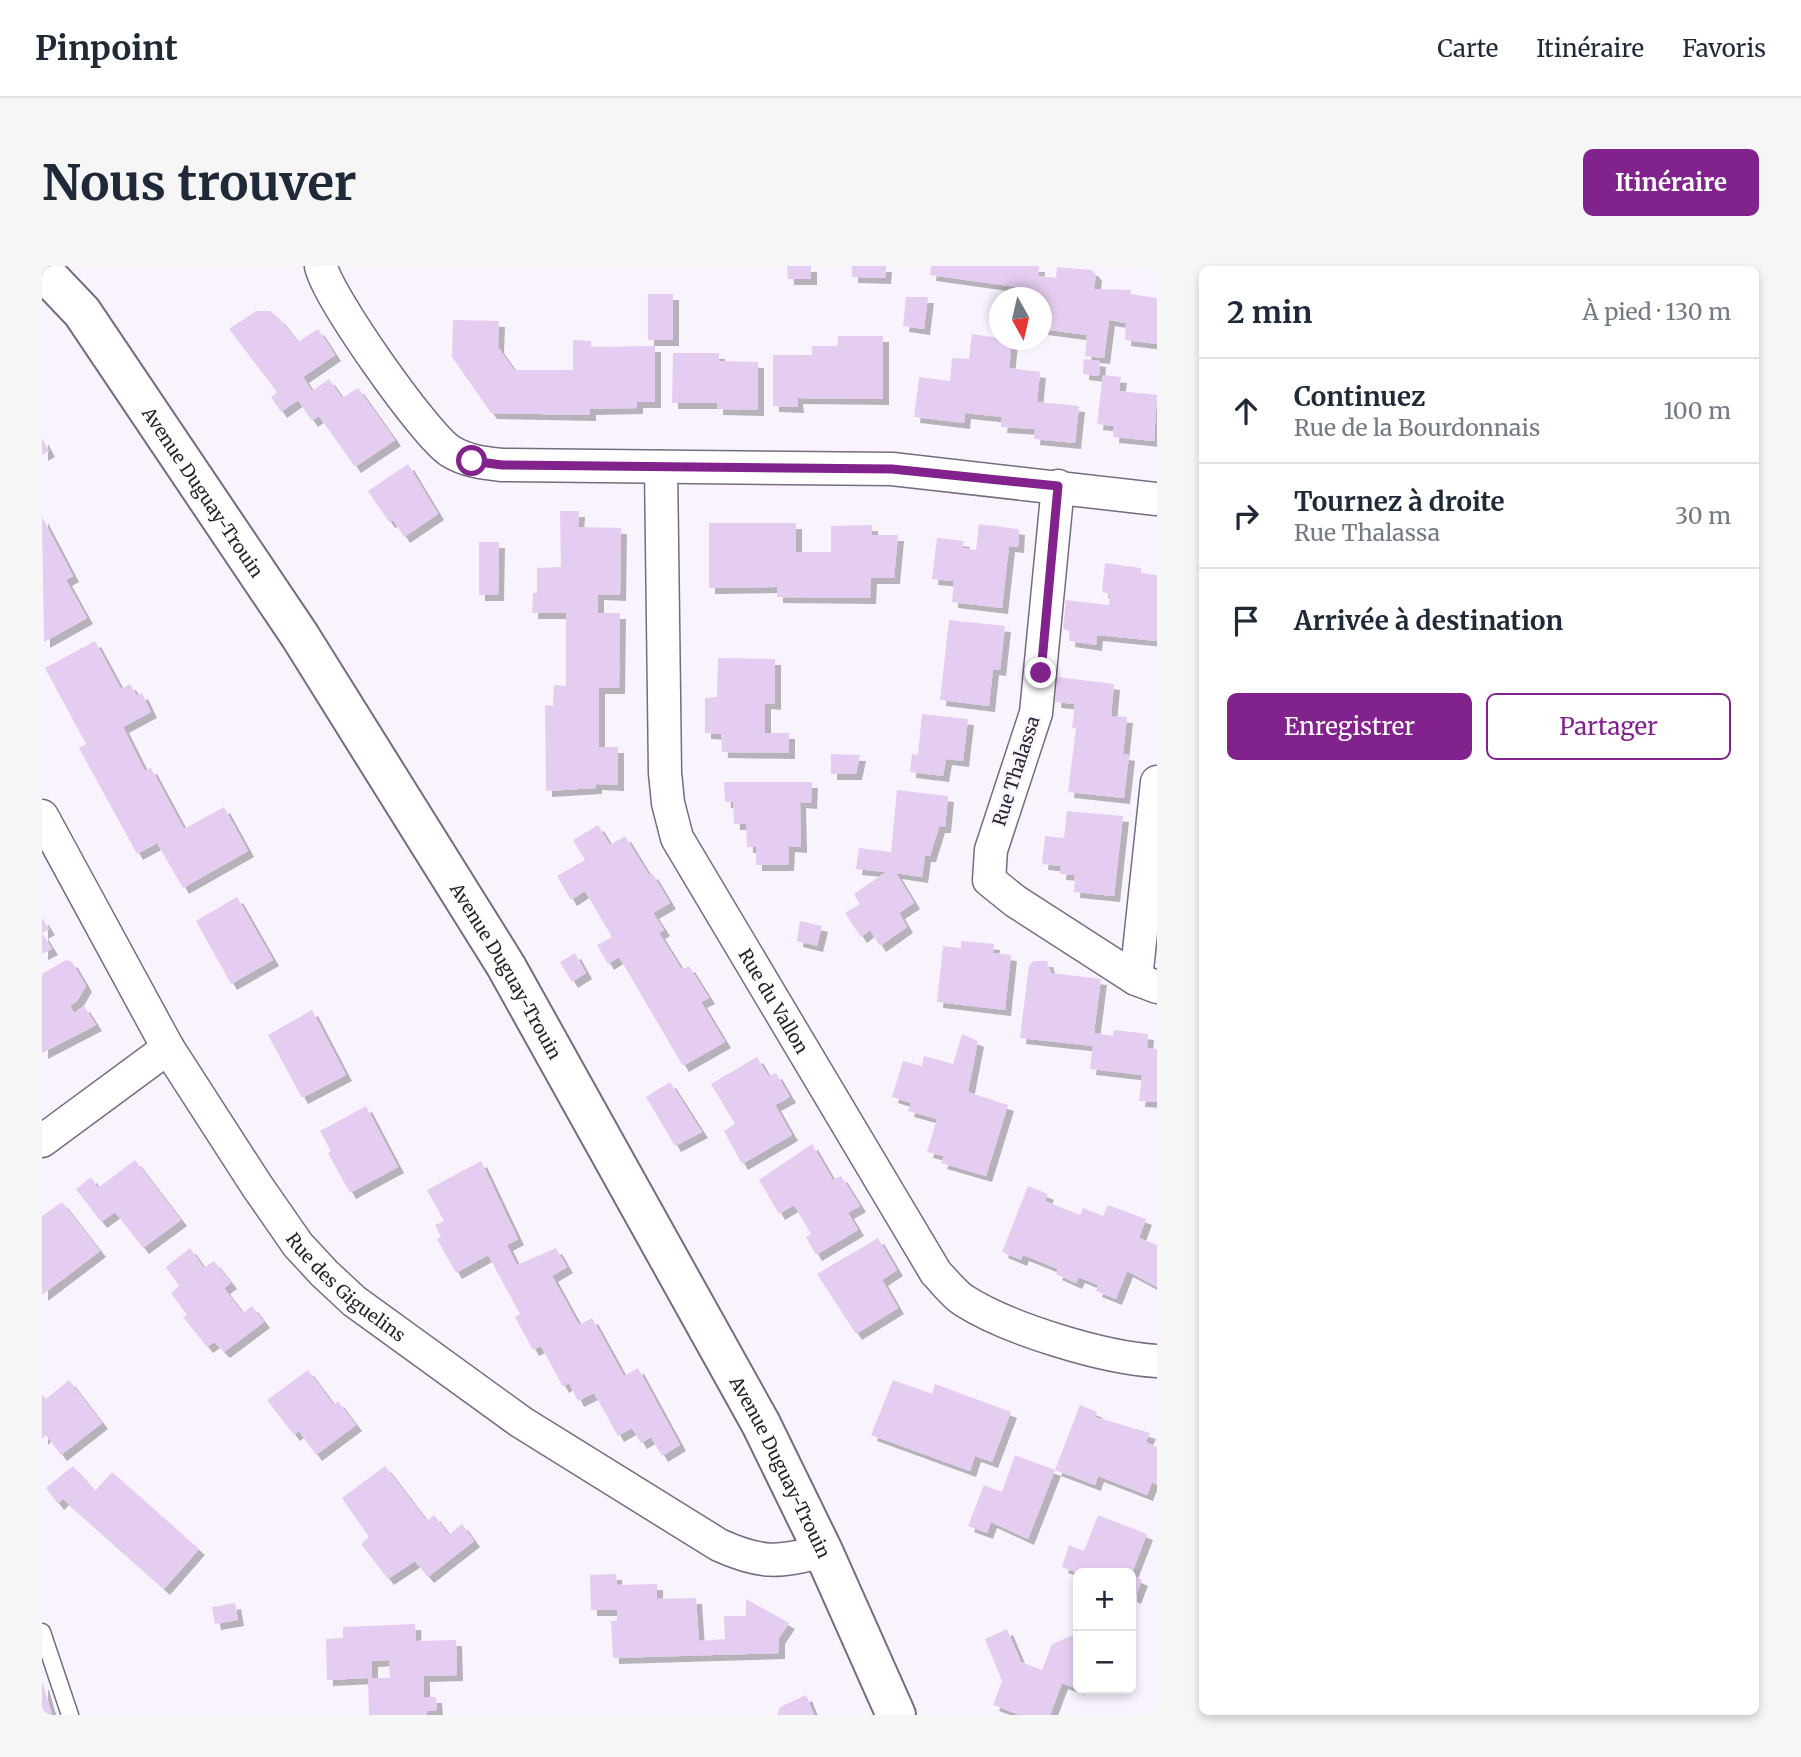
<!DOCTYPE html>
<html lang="fr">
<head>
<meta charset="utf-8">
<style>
  body { margin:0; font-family:Merriweather,serif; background:#f6f6f7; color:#1f2937 }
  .controls { position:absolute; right:21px; bottom:21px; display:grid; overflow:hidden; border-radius:10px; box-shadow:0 4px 10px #0003 }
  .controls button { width:63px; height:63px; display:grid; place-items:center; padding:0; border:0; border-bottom:2px solid #e0e1e3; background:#fff; color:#1f2937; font:35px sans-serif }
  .compass { position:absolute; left:947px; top:21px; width:63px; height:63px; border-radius:50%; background:#fff; box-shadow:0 4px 10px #0003; rotate:172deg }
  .stop { position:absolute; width:21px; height:21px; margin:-16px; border:5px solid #82228d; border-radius:50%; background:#fff }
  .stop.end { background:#82228d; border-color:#fff; box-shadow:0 2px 7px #0008 }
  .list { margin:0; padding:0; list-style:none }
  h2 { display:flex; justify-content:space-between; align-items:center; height:91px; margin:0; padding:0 28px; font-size:30px }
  h2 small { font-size:23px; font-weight:400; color:#747a83 }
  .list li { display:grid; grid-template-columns:46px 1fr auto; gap:21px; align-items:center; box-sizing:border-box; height:105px; padding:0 28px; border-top:2px solid #e0e1e3 }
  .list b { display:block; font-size:26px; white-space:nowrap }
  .list p { margin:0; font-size:23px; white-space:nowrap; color:#747a83 }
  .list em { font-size:23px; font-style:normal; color:#747a83 }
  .actions { display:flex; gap:14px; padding:21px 28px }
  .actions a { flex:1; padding:16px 0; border:2px solid #82228d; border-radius:10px; text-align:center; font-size:24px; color:#82228d }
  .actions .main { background:#82228d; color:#fff }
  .icon { flex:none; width:38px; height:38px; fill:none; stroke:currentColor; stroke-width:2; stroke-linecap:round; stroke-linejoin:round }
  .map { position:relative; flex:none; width:1115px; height:1449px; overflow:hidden; border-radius:10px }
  header { display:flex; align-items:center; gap:42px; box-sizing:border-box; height:98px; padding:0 35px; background:#fff; border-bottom:2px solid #e0e1e3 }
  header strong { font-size:33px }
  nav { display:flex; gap:38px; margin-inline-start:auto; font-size:24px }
  .intro { display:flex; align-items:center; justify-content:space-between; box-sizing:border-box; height:168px; padding:0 42px }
  h1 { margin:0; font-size:49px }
  .button { padding:18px 32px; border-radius:10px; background:#82228d; color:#fff; font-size:24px; font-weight:700 }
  main { display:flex; gap:42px; padding:0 42px }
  aside { flex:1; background:#fff; border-radius:10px; box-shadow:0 4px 10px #0003 }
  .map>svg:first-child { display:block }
  .building { fill:#e5cdf1; fill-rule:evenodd; filter:url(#shadow) }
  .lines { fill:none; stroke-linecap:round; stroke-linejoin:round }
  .lane-casing { stroke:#786a81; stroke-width:19 }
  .street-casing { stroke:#786a81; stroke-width:35 }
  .secondary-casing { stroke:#786a81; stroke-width:42 }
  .lane { stroke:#fff; stroke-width:16 }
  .street { stroke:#fff; stroke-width:32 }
  .secondary { stroke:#fff; stroke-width:38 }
  .route { stroke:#82228d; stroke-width:9 }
  .labels { text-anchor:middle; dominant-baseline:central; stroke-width:5; stroke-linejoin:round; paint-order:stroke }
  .street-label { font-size:18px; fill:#29232c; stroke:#f9f3fe }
</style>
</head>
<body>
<header>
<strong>Pinpoint</strong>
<nav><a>Carte</a><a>Itinéraire</a><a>Favoris</a></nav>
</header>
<div class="intro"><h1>Nous trouver</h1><a class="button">Itinéraire</a></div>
<main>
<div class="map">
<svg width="1115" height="1449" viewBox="0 0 1115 1449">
  <defs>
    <filter id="shadow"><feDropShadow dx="6" dy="6" stdDeviation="0" flood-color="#0004"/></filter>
  </defs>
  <rect width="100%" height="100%" fill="#f9f3fe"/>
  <path class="building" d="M745 0H769V13H746Z
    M810 0H844L843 12 810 11Z
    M889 0H997L996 10 1014 12 1015 1 1050 4 1054 9 1052 23 1089 24 1088 28 1115 32V78L1083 74 1084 57 1067 54 1062 92 1043 90 1045 69 1000 63V32H973L974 21 888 9Z
    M606 28H631V74H606Z
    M864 31H886L882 63 861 60Z
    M214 45H228L237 52 256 76 276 63 293 89 261 111 270 125 287 113 300 132 316 122 353 174 313 201 277 150 270 155 256 134 239 146 229 131 235 126 187 63Z
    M411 54 457 55 456 81 472 104H531V74L549 75V81L613 80V136H595V142L548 143V149L449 147 410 91Z
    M930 68 970 74 967 102 998 106 995 136 1037 140 1033 177 992 173 993 163 959 161 960 151 923 147 922 157 872 151 877 111 908 115 910 92 927 93Z
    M796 70H841V133L755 132 756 141 731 140V89H770V80H795Z
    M631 87H677V95L716 96V144L675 143V137H630Z
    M1042 93 1058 95 1057 110 1041 108Z
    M1061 109 1079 111 1077 125 1115 129 1112 175 1071 171 1072 160 1055 158Z
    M0 172 7 185 0 189Z
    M366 198 396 248 362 271 351 254 347 256 326 225Z
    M518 245H537L536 261 579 262 578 329 556 328V347H578L577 422H557V481H576V519L554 518V522L504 525 503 439 511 440 512 419 524 420V347H490L491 327H495V302L519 301Z
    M0 251 31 310 24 314 45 352 2 376Z
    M667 257H754V286H789V260L830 259V269H856L852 312H829L828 332 735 331V321L667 322Z
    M937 258 977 263 976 281 967 280 960 342 910 336 912 315 890 313 895 272 922 275 920 282 934 284Z
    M437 276H457L456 329H437Z
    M1063 297 1099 302V307L1115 309V375L1055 369 1054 379 1027 375 1028 365 1021 363 1024 334 1067 339 1068 328 1060 326Z
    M907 354 963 360 958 404 951 403 947 440 898 434Z
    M53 375 79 423 88 418 95 430 100 427 109 446 81 461 103 505 109 502 142 563 182 541 206 585 141 622 115 577 95 588 37 482 44 478 3 402Z
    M676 392 733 393V438L723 437V467H747V487L680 486 679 468 663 467V432L675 431Z
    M1015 411 1072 418 1069 450 1085 451 1081 488 1087 489 1082 532 1026 526 1034 462H1030L1033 438 1013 436Z
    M880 448 926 453 921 495 904 493 901 510 868 506 870 488 876 489Z
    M789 488 818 489 814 508H789Z
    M682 516H770L769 537 758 536 759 581 747 580 746 599H714V581H705L704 558H692L691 536H683Z
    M855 524 906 530 903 561H897L888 590H883L880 611 854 607 872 637 857 647 865 661 838 680 828 664 819 671 803 647 818 638 812 628 844 606 814 603 817 582 849 586Z
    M1025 545 1081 550 1072 630 1032 626 1033 609 1018 608 1019 600 1000 598 1003 570 1022 572Z
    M556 559 568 579 583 570 607 609 610 607 628 637 611 647 622 664 617 667 640 704 647 700 667 732 659 736 683 776 641 800 577 691 566 698 555 679 570 671 543 625 529 634 515 610 543 594 531 574Z
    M195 631 231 694 189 718 154 655Z
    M0 652 7 663 0 667 10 683 0 688Z
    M758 655 780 660 775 680 755 675Z
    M919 675 952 678 951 687 969 689 963 744 895 736 901 680 919 682Z
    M533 687 544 707 530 716 518 696Z
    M24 694 30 696 44 720 35 735 28 740 32 747 42 740 54 759 0 787V708Z
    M992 695H1005L1009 707 1059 713 1052 767 1071 770 1072 764 1106 768 1105 782 1115 783V836L1097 835 1100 809 1048 803 1051 780 978 772 987 699Z
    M270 744 304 809 260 832 226 769Z
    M920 768 936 775 926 826 966 839 944 910 899 897 902 890 885 886 895 853 866 845 869 837 850 831 861 795 880 800 882 790 911 798Z
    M715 791 726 810 734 807 748 831 733 839 750 869 700 898 682 865 693 858 669 818Z
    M628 816 660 866 633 880 604 831Z
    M324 840 356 901 308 927 286 887 289 885 278 865Z
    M770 878 791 914 799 910 818 940 806 947 816 964 774 989 764 971 769 968 752 939 737 948 717 914Z
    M93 894 139 954 101 982 73 946 59 956 34 923 49 911 56 922Z
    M439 895 476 973 465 979 475 999 514 982 525 1001 510 1010 537 1059 550 1052 582 1110 596 1102 638 1179 620 1190 609 1171 599 1177 590 1162 576 1170 552 1127 536 1135 527 1117 521 1121 499 1080 491 1084 473 1051 478 1048 446 989 414 1007 395 973 399 971 393 959 402 955 385 924Z
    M986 920 1006 928 1003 935 1038 949 1041 942 1061 950 1066 939 1104 953 1097 972 1115 979V1021L1085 1005 1074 1033 1054 1025 1056 1019 1037 1011 1034 1017 1014 1008 1016 1003 981 989 979 994 960 986Z
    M20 936 58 985 0 1029V950Z
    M836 972 855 1004 840 1014 856 1042 814 1068 775 1008Z
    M148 982 162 1002 172 995 189 1017 182 1022 201 1047 210 1040 222 1056 182 1086 172 1076 165 1081 141 1051 145 1049 129 1027 137 1020 124 1001Z
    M266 1104 292 1139 296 1135 314 1159 274 1189 257 1165 252 1169 225 1134Z
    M27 1114 60 1157 19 1189 4 1169 0 1173V1128L4 1133Z
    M851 1114 890 1128 893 1118 969 1146 950 1196 933 1190 928 1205 829 1169Z
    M1038 1139 1055 1146 1053 1151 1108 1167 1104 1176 1115 1181V1219L1110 1216 1105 1229 1056 1210 1053 1219 1013 1204Z
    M973 1189 1013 1204 986 1273 949 1256 945 1267 926 1260 942 1219 960 1226Z
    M31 1200 53 1225 70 1206 157 1283 122 1323 21 1233 16 1238 4 1222Z
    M343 1200 385 1255 392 1249 407 1269 420 1258 432 1275 386 1311 373 1295 346 1313 319 1278 327 1271 300 1232Z
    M1056 1249 1105 1268 1090 1307H1037L1020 1301 1027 1279 1042 1285Z
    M574 1308 575 1319 615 1318V1333L654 1332 657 1375 683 1373 682 1350H704V1333L747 1357 737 1372V1387L571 1392 569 1355H575V1344H549L548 1309Z
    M1089 1309 1100 1314 1093 1332 1089 1330Z
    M193 1337 196 1354 173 1358 170 1341Z
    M373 1358 374 1375 414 1374 415 1409 382 1410V1431H394L395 1444 385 1445V1449H327L326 1412 285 1414 284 1373 301 1372V1361ZM347 1394 348 1412H330V1395Z
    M965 1363 979 1396 1000 1404 1010 1378 1036 1367V1423L1020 1417 1008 1449H978L951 1439 960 1415 943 1373Z
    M0 1418H1L10 1449H0Z
    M764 1429 772 1449H735L738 1441Z"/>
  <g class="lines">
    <g class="lane-casing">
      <path id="lane" d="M0 1366 28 1449"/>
    </g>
    <g class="street-casing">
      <g id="street">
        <path d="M279 0C285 30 382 168 408 185 424 195 441 197 460 199L850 203 1115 233"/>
        <path id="s1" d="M619 201 623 507 626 537 635 572 894 1007C903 1016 911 1027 921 1034 966 1063 1062 1092 1115 1095"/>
        <path d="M1016 220 994 447 949 584 947 614 973 635 1094 713 1115 721"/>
        <path id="s2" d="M0 550 126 782 215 920 256 979 282 1007 312 1035 479 1156 677 1279C719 1298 737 1297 781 1285"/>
        <path d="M1094 713 1115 516"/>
        <path d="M0 875 126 782"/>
      </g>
    </g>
    <g class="secondary-casing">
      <g id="secondary">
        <path id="s3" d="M0 4 40 46 258 370 464 700 719 1158 781 1285 854 1449"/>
      </g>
    </g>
    <use href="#lane" class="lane"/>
    <use href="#street" class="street"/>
    <use href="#secondary" class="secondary"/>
  </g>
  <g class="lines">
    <path class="route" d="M430 195 460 199 850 203 1016 220 999 407"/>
  </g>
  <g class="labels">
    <g class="street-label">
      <text stroke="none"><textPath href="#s3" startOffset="275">Avenue Duguay-Trouin</textPath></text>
      <text transform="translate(974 505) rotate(-72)">Rue Thalassa</text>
      <text stroke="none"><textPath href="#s3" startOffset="842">Avenue Duguay-Trouin</textPath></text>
      <text stroke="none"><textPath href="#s1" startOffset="562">Rue du Vallon</textPath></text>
      <text stroke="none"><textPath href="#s2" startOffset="564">Rue des Giguelins</textPath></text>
      <text stroke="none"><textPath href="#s3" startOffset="1409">Avenue Duguay-Trouin</textPath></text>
    </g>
  </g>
</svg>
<div class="controls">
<button>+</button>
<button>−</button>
</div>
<svg class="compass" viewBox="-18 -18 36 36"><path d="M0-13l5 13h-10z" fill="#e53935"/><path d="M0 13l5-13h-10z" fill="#747a83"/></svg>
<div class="stop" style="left:430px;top:195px"></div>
<div class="stop end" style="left:999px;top:407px"></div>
</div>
<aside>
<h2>2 min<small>À pied · 130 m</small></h2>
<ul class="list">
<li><svg class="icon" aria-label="ahead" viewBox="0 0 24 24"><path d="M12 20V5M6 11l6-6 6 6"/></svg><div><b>Continuez</b><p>Rue de la Bourdonnais</p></div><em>100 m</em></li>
<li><svg class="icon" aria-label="right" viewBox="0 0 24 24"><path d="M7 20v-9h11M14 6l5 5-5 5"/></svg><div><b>Tournez à droite</b><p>Rue Thalassa</p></div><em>30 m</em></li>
<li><svg class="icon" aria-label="arrive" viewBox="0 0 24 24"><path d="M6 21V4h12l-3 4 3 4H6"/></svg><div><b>Arrivée à destination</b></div></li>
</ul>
<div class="actions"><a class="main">Enregistrer</a><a>Partager</a></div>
</aside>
</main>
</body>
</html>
